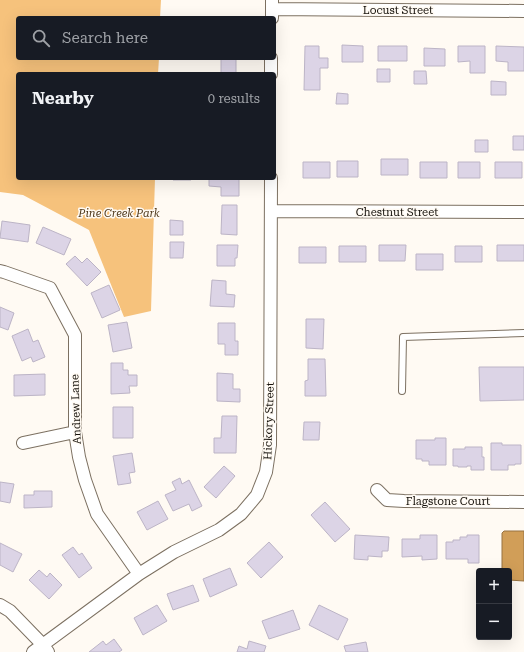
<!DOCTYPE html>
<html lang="en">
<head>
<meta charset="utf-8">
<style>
  body { margin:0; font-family:"Roboto Serif",serif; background:#20242c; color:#f1f3f6 }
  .controls { position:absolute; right:12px; bottom:12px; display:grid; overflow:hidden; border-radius:4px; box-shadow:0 4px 16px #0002 }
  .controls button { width:36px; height:36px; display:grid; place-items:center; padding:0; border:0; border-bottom:1px solid #363941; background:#171b24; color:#f1f3f6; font:20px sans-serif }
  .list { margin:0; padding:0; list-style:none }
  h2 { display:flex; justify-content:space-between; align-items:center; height:52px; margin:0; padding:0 16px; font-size:17px }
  h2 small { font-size:13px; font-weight:400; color:#9ea1a6 }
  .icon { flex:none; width:22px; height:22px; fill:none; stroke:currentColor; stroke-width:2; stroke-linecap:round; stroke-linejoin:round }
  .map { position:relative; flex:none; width:524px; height:652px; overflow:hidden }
  .search { position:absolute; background:#171b24; box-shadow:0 4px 16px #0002; left:16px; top:16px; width:260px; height:44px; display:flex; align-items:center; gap:10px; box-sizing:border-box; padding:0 14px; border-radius:4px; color:#9ea1a6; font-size:15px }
  .panel { position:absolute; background:#171b24; box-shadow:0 4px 16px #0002; left:16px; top:72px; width:260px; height:108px; border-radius:4px }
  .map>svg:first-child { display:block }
  .green { fill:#f6c27c }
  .water { fill:#d19e58; stroke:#987341 }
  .building { fill:#dcd4e6; stroke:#bcb4c6 }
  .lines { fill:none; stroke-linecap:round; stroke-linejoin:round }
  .lane-casing { stroke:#7c7061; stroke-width:8 }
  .street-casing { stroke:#7c7061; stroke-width:14 }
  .lane { stroke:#fff; stroke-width:6 }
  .street { stroke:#fff; stroke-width:12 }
  .labels { text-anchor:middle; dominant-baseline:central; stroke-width:3; stroke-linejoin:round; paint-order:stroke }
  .street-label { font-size:11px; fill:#14100a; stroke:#fffaf3 }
  .park-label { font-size:11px; font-style:italic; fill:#4f381a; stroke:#fffaf3 }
</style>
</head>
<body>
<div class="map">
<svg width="524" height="652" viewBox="0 0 524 652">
  <rect width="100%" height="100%" fill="#fffaf3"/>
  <path class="green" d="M0 0H161L160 18H18V58H159L158 74H18V178H155L151 311 124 317 89 230 23 195 0 192Z"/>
  <path class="water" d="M504 531H524V581L509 580V571H502V533Z"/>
  <path class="building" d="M342 45 363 46V62H342Z
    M305 46H319V58H328V68H320V90H304Z
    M378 46H407V61H378Z
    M458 46H485V73H470V61L458 62Z
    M496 46 524 47V71H508V62L496 61Z
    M424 48 445 49V66H424Z
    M221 58H236V74H221Z
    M377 69H390V82H377Z
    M414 71H426L427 84H414Z
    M491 81 506 82V95H491Z
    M337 93 348 94V104H336Z
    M513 136H524V150H513Z
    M475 140H488V152H475Z
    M381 159H408V175H381Z
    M337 161H358V177H337Z
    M303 162H330V178H303Z
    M420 162H447V178H420Z
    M458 162H480V178H458Z
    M495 162H522V178H495Z
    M173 178H191V180H173Z
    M209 178H239V196H221V187L209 186Z
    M222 205H237V235L221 234Z
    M170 220 183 221V235H170Z
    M2 221 30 225 28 242 0 238Z
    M43 227 71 239 64 255 36 243Z
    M170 242H184L183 258H170Z
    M217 245H238L237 258H235V266H217Z
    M379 245H406L405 261H379Z
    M497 245H524V261H497Z
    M339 246H366V262H339Z
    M455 246H482V262H455Z
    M299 247H326V263H299Z
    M416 254H443V270H416Z
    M75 256 82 263 87 258 101 272 87 286 66 264Z
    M212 280 226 281V294L235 295 234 307 210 306Z
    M109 285 120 310 102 318 91 293Z
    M0 307 14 313 8 330 0 327Z
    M306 319H324L323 349 306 348Z
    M127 322 132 348 113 352 108 325Z
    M218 323H235V341H238V355H225V344H218Z
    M28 329 33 342 38 340 45 357 33 362 31 357 22 361 12 336Z
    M308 359H325L326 396H305V381L308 380Z
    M111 363H123V370H128V375H137V386H129L130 393 111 394Z
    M479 367H524V400L480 401Z
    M217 373 233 374V389H240V402L217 401Z
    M45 374V395L14 396V375Z
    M113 407H133V438H113Z
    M222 416H237L236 453H214V438H221Z
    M304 422H320L319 440H303Z
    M435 438H446V465H429V461H422V459H416V440H435Z
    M491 443H502V445H521V464H515V465H508V470H491Z
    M465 447H482V457H484V470H471V466H467V467H458V466H453V449H465Z
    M132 453 135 472 129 473 131 483 118 485 113 456Z
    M224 466 235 476 216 498 204 487Z
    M180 478 182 484 189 480 202 506 192 511 189 504 173 511 165 495 176 490 172 482Z
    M0 482 14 484 10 503 0 501Z
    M34 491H52V507L24 508V495H34Z
    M158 501 168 519 147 530 137 512Z
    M325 502 350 529 335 542 311 515Z
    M355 535 389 537 388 551H382V557L368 556V560L354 559Z
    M420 535H437V559L422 560V556L402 557V539H420Z
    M467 535H479V563H468V559H446V542H453V540H460V537H467Z
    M269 542 283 557 261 578 247 563Z
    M0 543 22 554 13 572 0 565Z
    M73 547 79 555 82 553 92 568 79 578 62 555Z
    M230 568 237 585 210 597 203 579Z
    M39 570 47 577 50 573 62 585 49 599 29 580Z
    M193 585 199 601 173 610 167 594Z
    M157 605 167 621 143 635 134 618Z
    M319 605 348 619 338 640 309 625Z
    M293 610 300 629 269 639 262 621Z
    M114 639 122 650 119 652H89L103 641 106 645Z
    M249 641 266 646 264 652H237L239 646 247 649Z
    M366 642 368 652H346L344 646Z"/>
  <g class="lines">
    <g class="lane-casing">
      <path id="lane" d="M402 391 403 337 524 333"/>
    </g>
    <g class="street-casing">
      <path id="street" d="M272 9 524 11
        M272 18V0
        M271 74V58
        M271 211 524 212
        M0 271 4 272 50 288 75 335V432L79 457 85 480 97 514 139 574
        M23 443 75 432
        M377 490 387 500 404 501 524 502
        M0 605 10 611 43 645 48 652
        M33 652 139 574 174 552 219 530 241 514 257 495 266 472 270 445 271 178"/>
    </g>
    <use href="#lane" class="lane"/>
    <use href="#street" class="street"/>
  </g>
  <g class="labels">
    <g class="street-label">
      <text x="398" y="10">Locust Street</text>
      <text x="397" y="212">Chestnut Street</text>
      <text transform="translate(76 409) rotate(-92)">Andrew Lane</text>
      <text transform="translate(269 421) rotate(-88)">Hickory Street</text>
      <text x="448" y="501">Flagstone Court</text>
    </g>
    <g class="park-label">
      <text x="119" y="213">Pine Creek Park</text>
    </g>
  </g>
</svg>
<div class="controls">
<button>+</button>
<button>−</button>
</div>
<div class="search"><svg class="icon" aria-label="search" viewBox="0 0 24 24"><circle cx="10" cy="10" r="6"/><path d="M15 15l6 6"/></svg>Search here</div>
<section class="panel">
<h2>Nearby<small>0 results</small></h2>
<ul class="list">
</ul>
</section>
</div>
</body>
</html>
